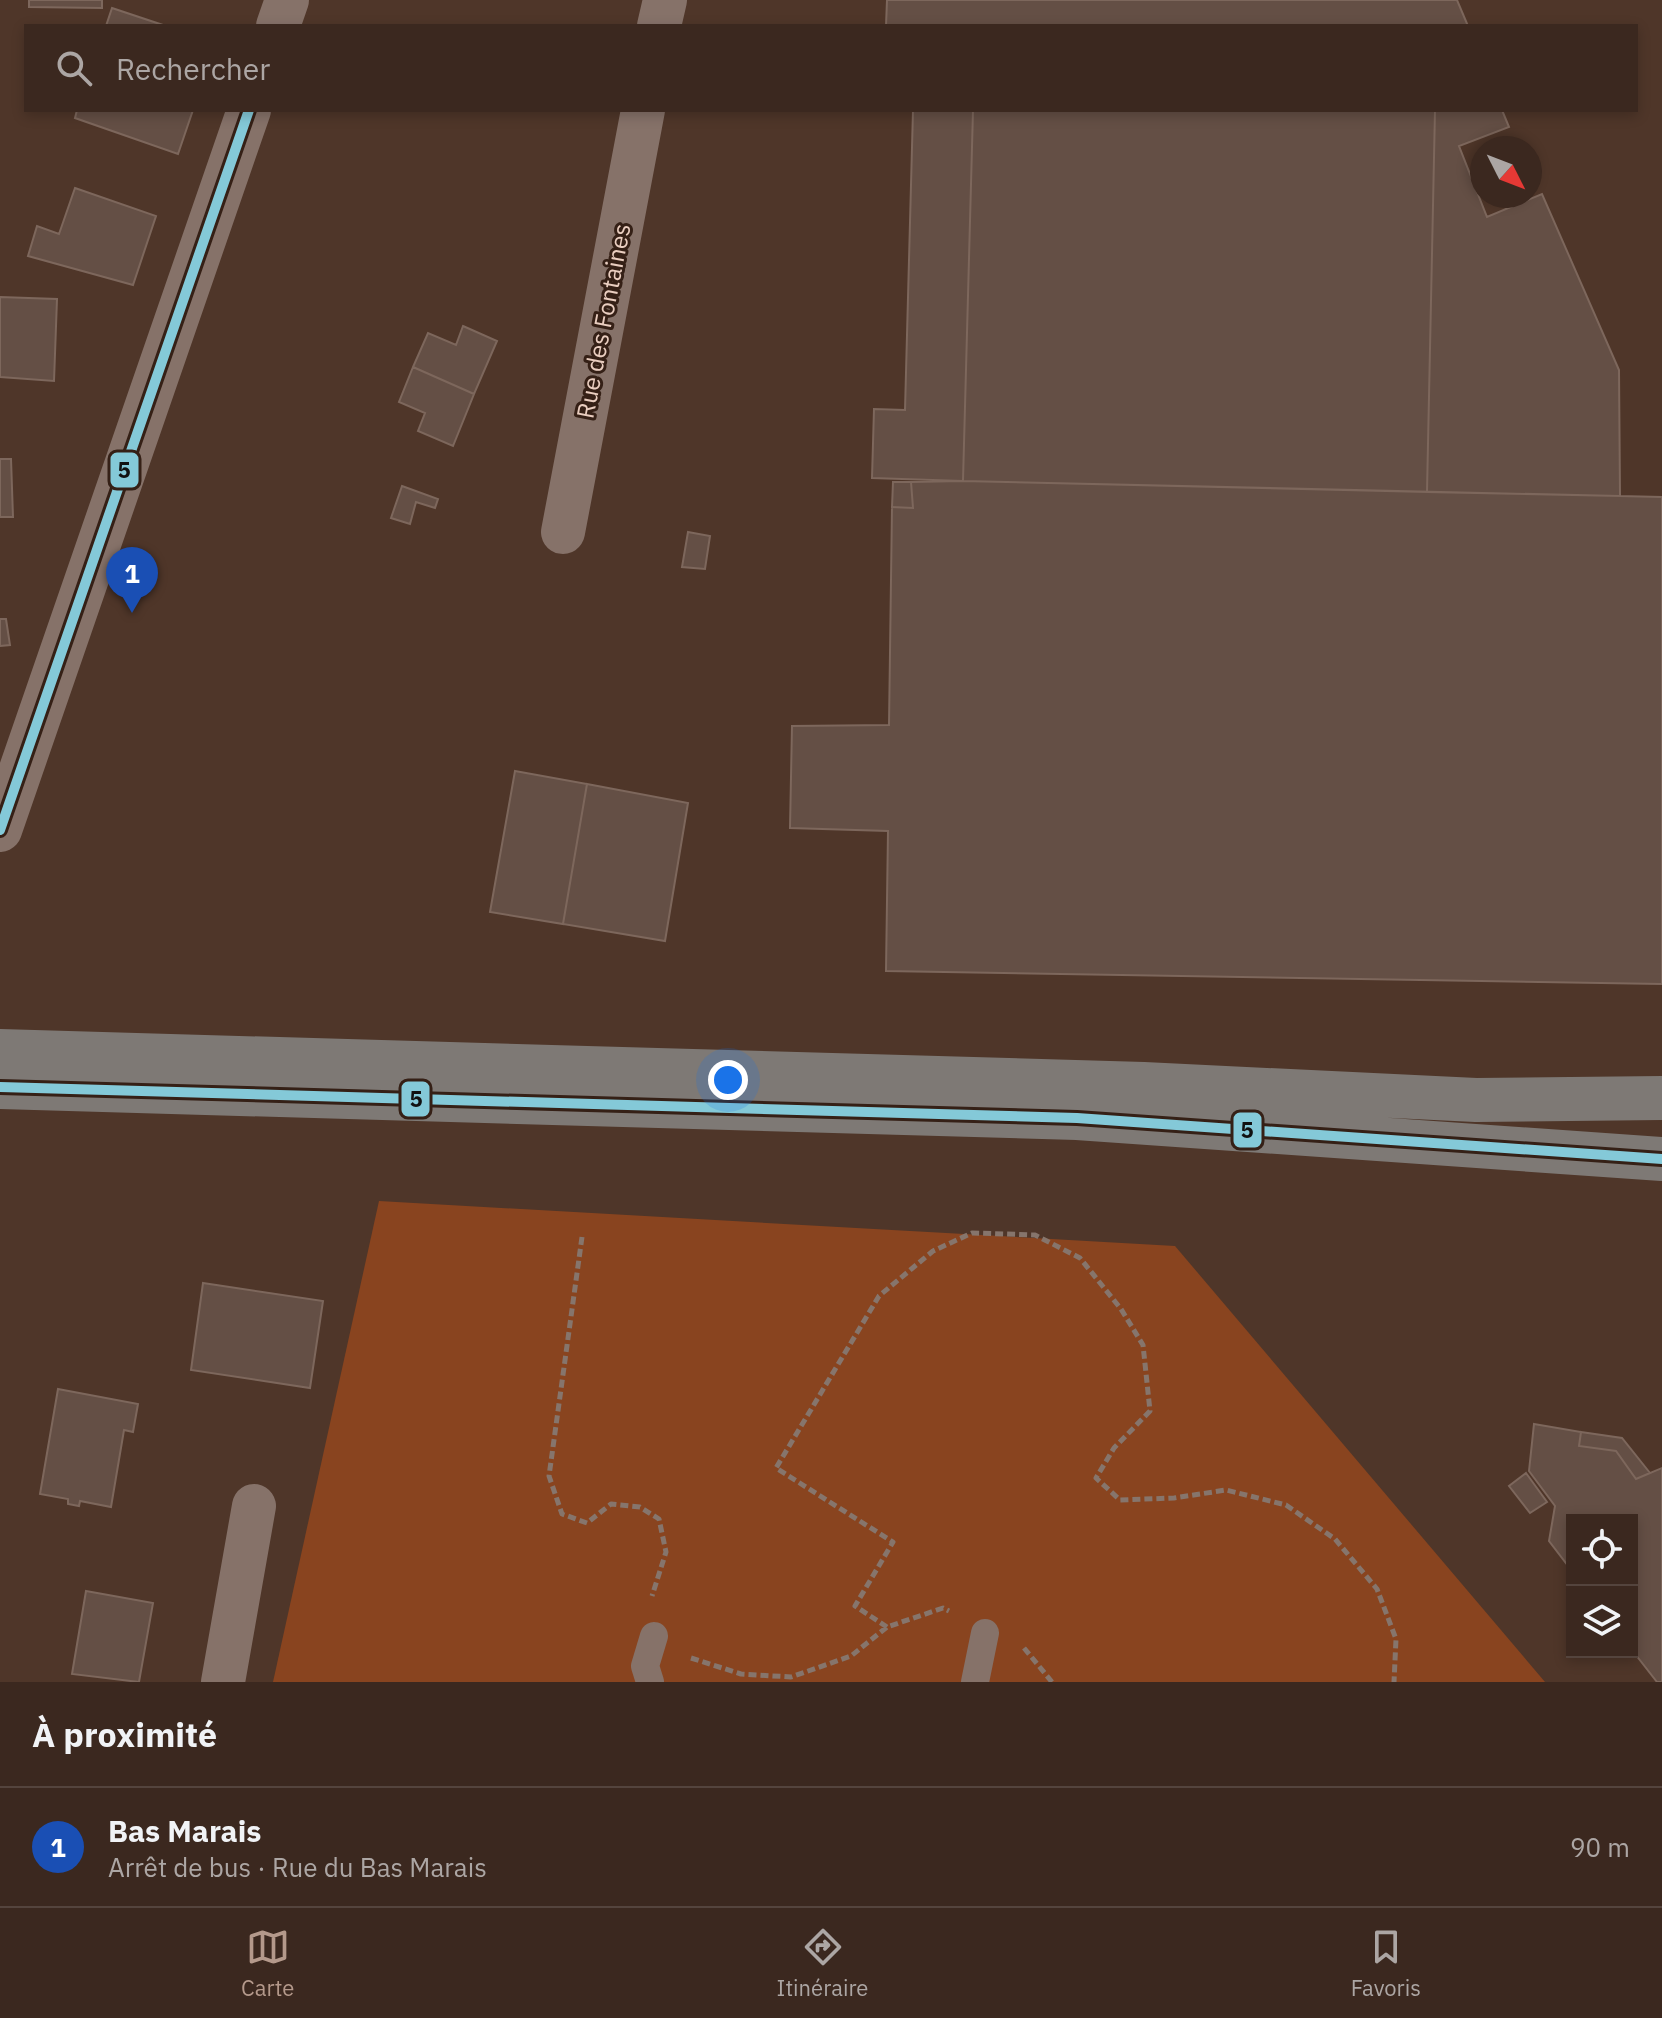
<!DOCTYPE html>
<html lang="fr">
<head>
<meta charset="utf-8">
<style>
  body { margin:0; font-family:"IBM Plex Sans",sans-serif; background:#46342c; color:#f1f3f6 }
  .controls { position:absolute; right:24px; bottom:24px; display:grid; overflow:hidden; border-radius:0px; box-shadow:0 4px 12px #0003 }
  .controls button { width:72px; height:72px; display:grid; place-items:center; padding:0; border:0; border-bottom:2px solid #54443d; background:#3b281f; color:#f1f3f6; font:40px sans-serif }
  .compass { position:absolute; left:1470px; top:136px; width:72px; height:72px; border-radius:50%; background:#3b281f; box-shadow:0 4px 12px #0003; rotate:132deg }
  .you { position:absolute; left:728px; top:1080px; width:28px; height:28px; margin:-20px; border:6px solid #fff; border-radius:50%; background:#1a73e8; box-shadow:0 0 0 12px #1a73e833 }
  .badge { display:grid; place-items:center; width:52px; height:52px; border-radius:50%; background:#b4998b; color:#fff; font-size:26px; font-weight:700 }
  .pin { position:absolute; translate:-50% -66px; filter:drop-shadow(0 2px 4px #0008) }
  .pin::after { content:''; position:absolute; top:42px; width:28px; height:24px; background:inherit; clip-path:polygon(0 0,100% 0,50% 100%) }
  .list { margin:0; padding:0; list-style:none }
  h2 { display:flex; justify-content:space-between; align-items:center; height:104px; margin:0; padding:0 32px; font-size:34px }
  h2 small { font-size:26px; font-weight:400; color:#aca6a4 }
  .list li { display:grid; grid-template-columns:52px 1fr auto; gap:24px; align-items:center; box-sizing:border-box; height:120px; padding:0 32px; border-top:2px solid #54443d }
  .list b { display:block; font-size:30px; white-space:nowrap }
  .list p { margin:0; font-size:26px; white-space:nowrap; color:#aca6a4 }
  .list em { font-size:26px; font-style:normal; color:#aca6a4 }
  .icon { flex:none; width:44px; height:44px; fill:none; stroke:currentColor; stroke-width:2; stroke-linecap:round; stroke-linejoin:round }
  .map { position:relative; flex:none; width:1662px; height:1682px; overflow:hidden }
  .search { position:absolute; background:#3b281f; box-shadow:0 4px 12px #0003; left:24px; right:24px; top:24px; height:88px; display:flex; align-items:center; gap:20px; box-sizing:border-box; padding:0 28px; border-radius:0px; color:#aca6a4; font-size:30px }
  .sheet { height:224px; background:#3b281f }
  nav { display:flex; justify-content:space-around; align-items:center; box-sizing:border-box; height:112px; border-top:2px solid #54443d; background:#3b281f; font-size:22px; color:#aca6a4 }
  nav a { display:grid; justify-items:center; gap:4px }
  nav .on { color:#b4998b }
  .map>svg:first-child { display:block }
  .green { fill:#89441f }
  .building { fill:#644f45; stroke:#7d675c; stroke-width:2 }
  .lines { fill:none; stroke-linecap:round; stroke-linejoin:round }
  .path { stroke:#86756c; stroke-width:5; stroke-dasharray:8 4; stroke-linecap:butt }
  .service { stroke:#867269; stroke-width:28 }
  .minor { stroke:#867269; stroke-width:44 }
  .primary { stroke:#7e7975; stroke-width:44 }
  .bus-1-casing { stroke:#352016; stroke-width:16 }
  .bus-1 { stroke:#84c9d8; stroke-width:10 }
  .labels { text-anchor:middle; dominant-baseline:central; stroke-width:6; stroke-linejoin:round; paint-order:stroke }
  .street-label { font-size:24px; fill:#eacec0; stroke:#352016 }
  .line-badge { stroke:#352016; stroke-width:3 }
  .pale-badge-label { font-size:22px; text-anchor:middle; font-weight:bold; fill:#111 }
</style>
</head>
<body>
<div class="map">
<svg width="1662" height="1682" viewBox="0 0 1662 1682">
  <rect width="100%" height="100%" fill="#4f3629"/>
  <path class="green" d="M379 1201 1175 1246 1545 1682H273Z"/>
  <path class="building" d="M29 0H102V8L29 7Z
    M887 0H1457L1468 26H886Z
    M112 8 166 26H106Z
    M77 110H193L178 154 75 118Z
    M913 110H973L963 481 872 478 874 409 905 410Z
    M973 110H1435L1427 492 963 481Z
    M1435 110H1502L1509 127 1459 146 1487 217 1542 194 1619 370 1620 496 1427 492Z
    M75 188 156 216 133 285 28 256 37 226 59 234Z
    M0 297 57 299 54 381 0 377Z
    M463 326 497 341 474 394 413 367 428 333 456 345Z
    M413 367 474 394 453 446 418 431 425 413 399 402Z
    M0 459H11L13 517H0Z
    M963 481 1662 497V984L886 971 888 831 790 828 792 726 889 725 892 507 913 508 911 482Z
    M893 482H911L913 508 892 507Z
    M402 486 438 499 435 508 416 502 410 524 391 518Z
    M688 532 710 536 705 569 682 567Z
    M0 619H6L10 645 0 646Z
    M515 771 587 784 563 924 490 912Z
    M587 784 688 803 665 941 563 924Z
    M203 1283 323 1301 310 1388 191 1370Z
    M58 1389 138 1404 133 1432 124 1430 111 1507 80 1501 79 1506 68 1504V1499L40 1494Z
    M1534 1424 1581 1432 1579 1446 1616 1451 1636 1479 1662 1468V1682H1657L1632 1650V1520H1572V1571L1549 1541 1555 1506 1529 1471Z
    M1581 1432 1622 1438 1650 1473 1636 1479 1616 1451 1579 1446Z
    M1526 1473 1547 1502 1530 1513 1509 1486Z
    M86 1591 153 1603 139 1682 72 1674Z"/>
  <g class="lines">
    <path class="path" d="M582 1237 549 1476 562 1514 587 1523 611 1504 640 1507 659 1519 666 1552 652 1596
      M887 1627 855 1606 893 1542 776 1468 879 1296 933 1251 972 1233 1035 1235 1080 1258 1121 1309 1143 1345 1150 1411 1114 1448 1096 1478 1120 1500 1174 1498 1226 1490 1286 1505 1335 1539 1377 1589 1396 1639 1394 1682
      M1024 1648 1052 1682
      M691 1658 741 1674 791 1677 851 1656 887 1627 943 1608 949 1611"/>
    <path class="service" d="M650 1682 645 1666 654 1636
      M975 1682 985 1633"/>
    <path class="minor" d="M278 26 287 0
      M659 26 665 0
      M563 532 643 110
      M0 830 249 110
      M223 1682 254 1506"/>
    <path class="primary" d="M0 1051 1144 1084 1476 1100 1662 1098
      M0 1087 1077 1118 1662 1159"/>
    <g class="bus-1-casing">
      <path id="bus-1" d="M0 830 249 110
        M0 1087 1077 1118 1662 1159"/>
    </g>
    <use href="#bus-1" class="bus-1"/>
  </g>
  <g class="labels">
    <g class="street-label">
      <text transform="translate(603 321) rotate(-79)">Rue des Fontaines</text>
    </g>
  </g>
  <g class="line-badge">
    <rect x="109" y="451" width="31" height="38" rx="8" fill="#84c9d8"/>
    <rect x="400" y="1080" width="31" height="38" rx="8" fill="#84c9d8"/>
    <rect x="1232" y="1111" width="31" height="38" rx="8" fill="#84c9d8"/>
  </g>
  <g class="pale-badge-label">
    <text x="124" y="478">5</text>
    <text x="416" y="1107">5</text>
    <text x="1247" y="1138">5</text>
  </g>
</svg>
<div class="controls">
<button><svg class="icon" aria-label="locate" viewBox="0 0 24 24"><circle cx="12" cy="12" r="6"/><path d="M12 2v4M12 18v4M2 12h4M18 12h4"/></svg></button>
<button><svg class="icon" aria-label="layers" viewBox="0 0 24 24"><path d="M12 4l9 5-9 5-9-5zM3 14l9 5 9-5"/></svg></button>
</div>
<svg class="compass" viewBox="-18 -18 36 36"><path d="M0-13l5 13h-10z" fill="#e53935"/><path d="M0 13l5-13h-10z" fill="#aca6a4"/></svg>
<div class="you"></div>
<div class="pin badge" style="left:132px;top:613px;background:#1a4fb4">1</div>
<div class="search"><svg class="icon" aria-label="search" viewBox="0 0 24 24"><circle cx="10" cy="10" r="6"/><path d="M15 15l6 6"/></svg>Rechercher</div>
</div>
<section class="sheet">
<h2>À proximité<small></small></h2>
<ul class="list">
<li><span class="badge" style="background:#1a4fb4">1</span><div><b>Bas Marais</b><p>Arrêt de bus · Rue du Bas Marais</p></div><em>90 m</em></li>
</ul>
</section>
<nav>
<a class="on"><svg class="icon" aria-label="map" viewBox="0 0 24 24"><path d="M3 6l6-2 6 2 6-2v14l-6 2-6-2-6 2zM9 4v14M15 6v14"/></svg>Carte</a>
<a><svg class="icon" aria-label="directions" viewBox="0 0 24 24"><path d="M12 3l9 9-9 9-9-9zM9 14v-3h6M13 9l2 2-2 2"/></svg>Itinéraire</a>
<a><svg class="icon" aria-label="saved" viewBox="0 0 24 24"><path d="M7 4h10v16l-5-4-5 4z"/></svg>Favoris</a>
</nav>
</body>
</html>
